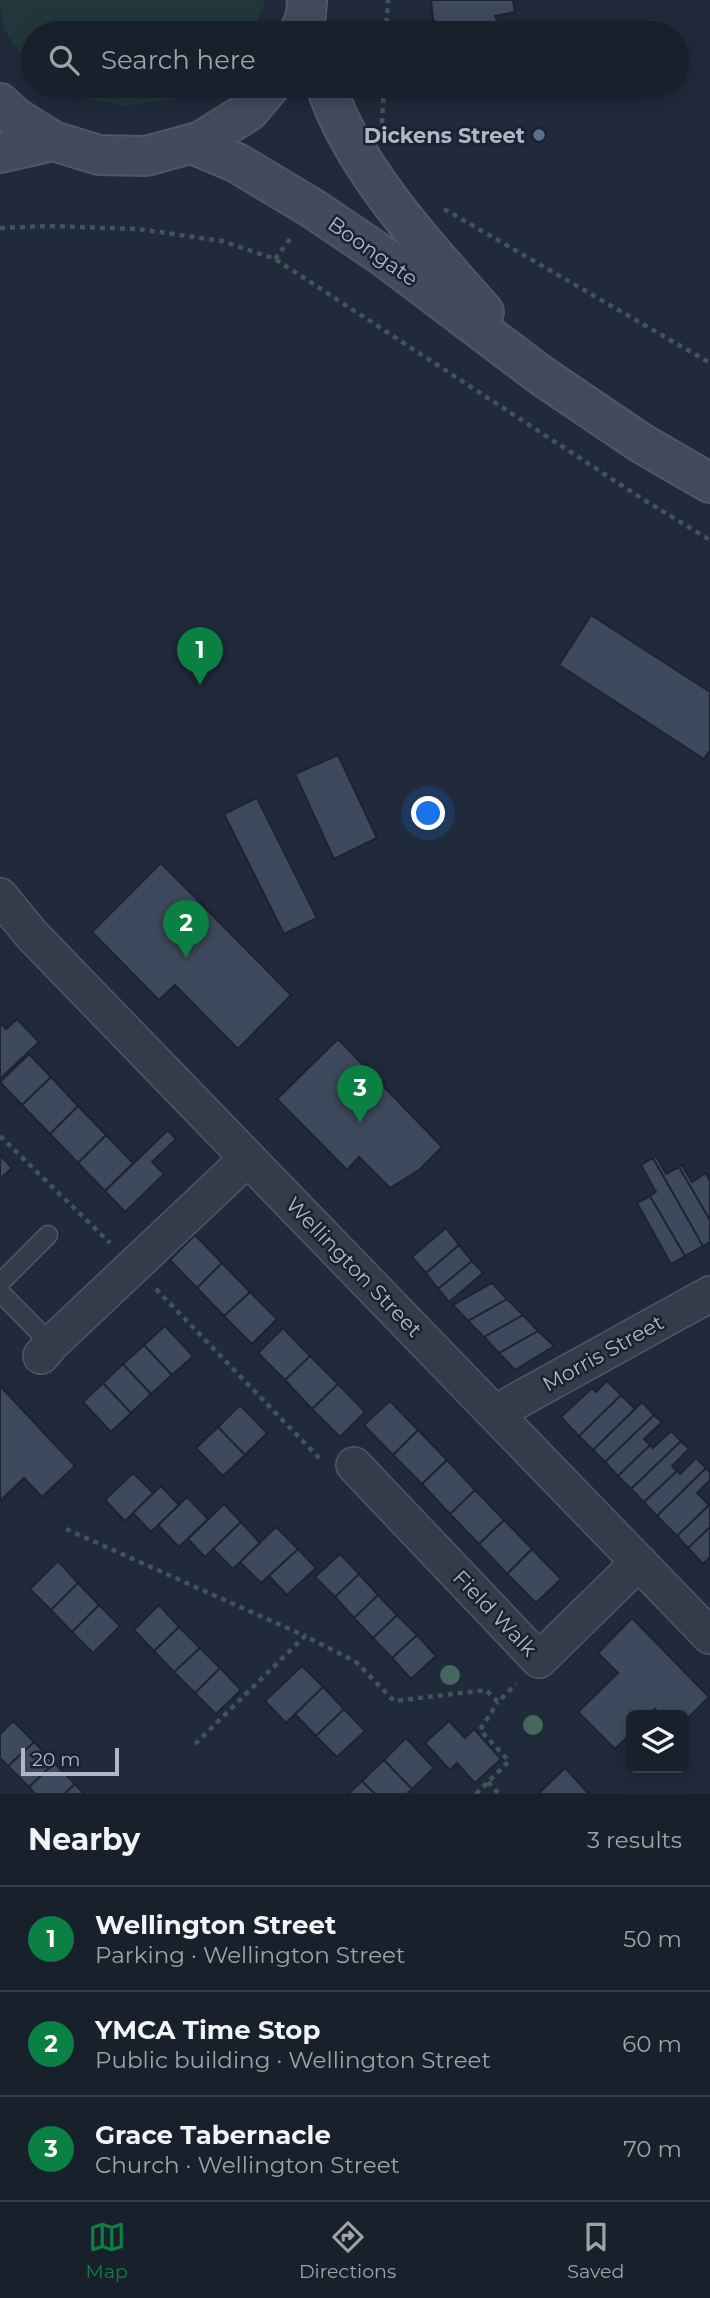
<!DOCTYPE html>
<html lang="en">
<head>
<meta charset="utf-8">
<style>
  body { margin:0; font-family:Montserrat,sans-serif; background:#252d38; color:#f1f3f6 }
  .controls { position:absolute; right:21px; bottom:21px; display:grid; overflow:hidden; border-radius:10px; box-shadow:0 4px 18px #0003 }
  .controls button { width:63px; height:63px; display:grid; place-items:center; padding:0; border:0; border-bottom:2px solid #363e48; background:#18202c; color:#f1f3f6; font:35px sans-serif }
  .scale { position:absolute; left:21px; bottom:18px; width:98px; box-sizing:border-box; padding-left:7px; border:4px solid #afb7c7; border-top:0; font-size:19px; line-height:24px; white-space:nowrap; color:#afb7c7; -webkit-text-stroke:5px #1a2130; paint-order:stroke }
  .you { position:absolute; left:429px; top:814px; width:24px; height:24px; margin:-18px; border:5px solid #fff; border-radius:50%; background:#1a73e8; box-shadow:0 0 0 10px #1a73e833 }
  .badge { display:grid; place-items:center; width:46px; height:46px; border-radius:50%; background:#0b8043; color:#fff; font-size:23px; font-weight:700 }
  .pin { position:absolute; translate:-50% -58px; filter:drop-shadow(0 2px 4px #0008) }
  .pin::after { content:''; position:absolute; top:37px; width:24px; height:21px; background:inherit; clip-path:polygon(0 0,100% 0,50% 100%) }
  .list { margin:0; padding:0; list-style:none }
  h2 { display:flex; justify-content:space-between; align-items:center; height:91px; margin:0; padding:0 28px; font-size:30px }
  h2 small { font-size:23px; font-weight:400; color:#9fa3a9 }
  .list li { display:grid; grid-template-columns:46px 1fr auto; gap:21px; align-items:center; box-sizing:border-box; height:105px; padding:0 28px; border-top:2px solid #363e48 }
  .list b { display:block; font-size:26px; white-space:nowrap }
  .list p { margin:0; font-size:23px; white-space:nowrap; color:#9fa3a9 }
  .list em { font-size:23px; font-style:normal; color:#9fa3a9 }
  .icon { flex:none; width:38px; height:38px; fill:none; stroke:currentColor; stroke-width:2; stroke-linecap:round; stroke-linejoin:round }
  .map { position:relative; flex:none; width:710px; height:1794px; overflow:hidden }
  .search { position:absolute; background:#18202c; box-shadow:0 4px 18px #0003; left:21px; right:21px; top:21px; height:77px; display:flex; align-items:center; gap:18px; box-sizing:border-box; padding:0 24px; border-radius:38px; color:#9fa3a9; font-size:26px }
  .sheet { height:406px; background:#18202c }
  nav { display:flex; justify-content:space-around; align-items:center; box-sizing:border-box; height:98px; border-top:2px solid #363e48; background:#18202c; font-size:19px; color:#9fa3a9 }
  nav a { display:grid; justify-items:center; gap:4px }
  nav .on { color:#0b8043 }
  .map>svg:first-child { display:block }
  .green { fill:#22373c }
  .building { fill:#3f495d; stroke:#1c2332; stroke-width:2 }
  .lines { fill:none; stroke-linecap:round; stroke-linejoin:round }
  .lane-casing { stroke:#4f5766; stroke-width:21 }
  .street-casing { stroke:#4f5766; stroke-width:38 }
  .secondary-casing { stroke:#4f5766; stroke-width:42 }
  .path { stroke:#405459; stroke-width:4.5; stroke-dasharray:5 5; stroke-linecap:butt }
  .lane { stroke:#343c4b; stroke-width:18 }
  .street { stroke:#343c4b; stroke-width:35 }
  .secondary { stroke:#424b5e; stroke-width:38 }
  .tree { fill:#46675b }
  .service-dot { fill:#5c6f8a; stroke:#1a2130; stroke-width:2.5 }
  .labels { text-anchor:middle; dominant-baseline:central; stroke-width:5; stroke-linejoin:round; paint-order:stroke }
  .poi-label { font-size:21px; font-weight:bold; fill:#afb7c7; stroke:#1a2130; text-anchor:end }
  .street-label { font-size:21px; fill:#afb7c7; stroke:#1a2130 }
</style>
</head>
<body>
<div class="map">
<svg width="710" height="1794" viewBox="0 0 710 1794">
  <rect width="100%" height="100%" fill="#202a3b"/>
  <path class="green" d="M0 0H266L251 33H33V66C12 43 0 33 0 0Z
    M60 86H199L172 99 127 106 81 98Z"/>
  <path class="building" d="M431 0H513L515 12 495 16 504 33H440L433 19Z
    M591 615 710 692V750L704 759 559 665Z
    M338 755 377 838 334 859 295 774Z
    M257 798 317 918 284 934 224 814Z
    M161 863 291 995 238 1049 175 985 159 1000 92 932Z
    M17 1019 39 1042 0 1079V1023L6 1029Z
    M338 1039 442 1147 419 1170 390 1188 359 1157 347 1170 277 1099Z
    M29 1054 51 1077 22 1105 0 1082Z
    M51 1077 78 1106 50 1134 22 1105Z
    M78 1106 106 1135 78 1163 50 1134Z
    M168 1130 176 1139 152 1162 164 1174 125 1212 105 1191Z
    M106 1135 133 1163 105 1191 78 1163Z
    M0 1155 12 1168 0 1179Z
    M656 1156 666 1174 679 1167 710 1220V1242L703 1246 653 1158Z
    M653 1158 703 1246 685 1256 650 1196 656 1192 641 1165Z
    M682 1165 692 1182 706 1173 710 1181V1220L679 1167Z
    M650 1196 685 1256 671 1264 637 1203Z
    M446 1228 459 1245 426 1273 412 1257Z
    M195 1235 222 1263 197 1288 170 1260Z
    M459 1245 472 1261 438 1289 426 1273Z
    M472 1261 483 1273 449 1302 438 1289Z
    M222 1263 250 1292 224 1316 197 1288Z
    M492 1283 507 1299 468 1321 453 1305Z
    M250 1292 277 1319 252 1344 224 1316Z
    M507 1299 523 1315 484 1337 468 1321Z
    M523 1315 538 1331 499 1353 484 1337Z
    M165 1326 193 1356 172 1375 144 1345Z
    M283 1328 310 1356 285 1380 258 1353Z
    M538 1331 554 1346 515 1370 499 1353Z
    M144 1345 172 1375 151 1394 123 1364Z
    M310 1356 338 1384 312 1409 285 1380Z
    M123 1364 151 1394 131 1413 103 1383Z
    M607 1381 621 1395 579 1436 561 1417 592 1388 596 1392Z
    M103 1383 131 1413 111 1432 83 1402Z
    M338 1384 365 1412 340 1437 312 1409Z
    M0 1386 75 1466 42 1497 24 1478 0 1501Z
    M621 1395 635 1409 593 1450 579 1436Z
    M390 1401 418 1430 393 1455 364 1425Z
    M642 1402 654 1415 605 1462 593 1450Z
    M240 1405 267 1433 245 1455 218 1427Z
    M654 1415 662 1422 644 1439 650 1445 618 1476 605 1462Z
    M218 1427 245 1455 223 1476 196 1448Z
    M418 1430 447 1460 422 1484 393 1455Z
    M671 1431 681 1441 631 1489 618 1476 650 1445 653 1448Z
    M681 1441 689 1449 672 1466 677 1471 644 1502 631 1489Z
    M696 1458 706 1468 657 1516 644 1502 677 1471 680 1474Z
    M447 1460 475 1490 450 1514 422 1484Z
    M706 1468 710 1472V1480L697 1493 709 1505 677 1536 657 1516Z
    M133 1473 153 1493 125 1521 105 1500Z
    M161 1486 179 1505 151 1532 133 1513Z
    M475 1490 504 1520 479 1544 450 1514Z
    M187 1497 208 1519 179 1547 158 1525Z
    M224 1504 241 1522 205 1557 188 1539Z
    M710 1504V1527L688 1548 677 1536Z
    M504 1520 532 1549 507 1574 479 1544Z
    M241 1522 260 1543 233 1569 213 1549Z
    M276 1527 298 1549 261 1583 240 1562Z
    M710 1527V1557L703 1564 688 1548Z
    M298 1549 316 1568 287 1595 269 1576Z
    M532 1549 561 1579 536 1603 507 1574Z
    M340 1554 359 1574 335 1597 315 1577Z
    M58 1561 78 1583 51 1610 30 1589Z
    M359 1574 378 1595 354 1618 335 1597Z
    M78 1583 99 1605 72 1632 51 1610Z
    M378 1595 397 1615 373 1638 354 1618Z
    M99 1605 120 1626 93 1653 72 1632Z
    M159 1605 179 1627 154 1651 134 1630Z
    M397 1615 417 1635 392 1658 373 1638Z
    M632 1618 709 1697 684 1722V1715H661L655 1709 649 1715H631V1733L615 1749 578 1712 618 1673 598 1653Z
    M179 1627 200 1648 174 1672 154 1651Z
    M417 1635 436 1656 411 1679 392 1658Z
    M200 1648 220 1668 195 1693 174 1672Z
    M302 1666 323 1687 286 1723 265 1701Z
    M220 1668 241 1690 216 1714 195 1693Z
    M323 1687 344 1709 316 1736 295 1714Z
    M344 1709 365 1731 337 1757 316 1736Z
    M13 1721 34 1742 8 1766 0 1758V1734Z
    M449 1721 465 1738 474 1729 501 1759 475 1783 457 1763 450 1770 425 1743Z
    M406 1738 434 1768 412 1789 384 1760Z
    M34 1742 54 1763 29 1787 8 1766Z
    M384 1760 412 1789 407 1794H375L362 1781Z
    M54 1763 75 1784 64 1794H35L29 1787Z
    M565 1768 589 1794H538Z
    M362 1781 375 1794H348Z
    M75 1784 84 1794H64Z"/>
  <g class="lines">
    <g class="lane-casing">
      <path id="lane" d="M0 1283 48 1235
        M0 1292 51 1344"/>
    </g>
    <g class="street-casing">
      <path id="street" d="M0 896 31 934 710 1636
        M41 1356 51 1344 248 1158
        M495 1413 710 1294
        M354 1465 539 1660 639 1562"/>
    </g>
    <g class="secondary-casing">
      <path id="secondary" d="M299 33 306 15 307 0
        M326 86C352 167 428 249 484 312
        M0 103 15 117 53 141 99 155 146 156 201 141 249 111 270 86
        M192 144 237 163 312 208 383 256 542 376 641 443 710 483
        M0 153 53 141"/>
    </g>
    <path class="path" d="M386 33 388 0
      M382 123 384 86
      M444 209 710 363
      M0 228 49 226 138 229 222 241 275 259 641 498 710 540
      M275 259 293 235
      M0 1136 110 1243
      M156 1289 322 1461
      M66 1529 305 1636
      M195 1744 305 1636 356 1662 394 1701 486 1690 498 1702 516 1684
      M488 1782 499 1794
      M476 1794 509 1761 480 1730 498 1702"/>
    <use href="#lane" class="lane"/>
    <use href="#street" class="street"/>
    <use href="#secondary" class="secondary"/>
  </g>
  <g class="tree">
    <circle cx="450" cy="1675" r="10"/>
    <circle cx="533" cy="1725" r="10"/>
  </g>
  <circle class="service-dot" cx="539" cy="135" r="7"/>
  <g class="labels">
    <g class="poi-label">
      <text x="525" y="135">Dickens Street</text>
    </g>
    <g class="street-label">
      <text transform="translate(373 251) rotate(35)">Boongate</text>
      <text transform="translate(354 1267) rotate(46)">Wellington Street</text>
      <text transform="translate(603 1353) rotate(-29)">Morris Street</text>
      <text transform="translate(495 1613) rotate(46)">Field Walk</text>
    </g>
  </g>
</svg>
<div class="controls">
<button><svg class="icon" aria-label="layers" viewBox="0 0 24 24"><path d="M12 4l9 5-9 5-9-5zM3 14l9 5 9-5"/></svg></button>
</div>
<div class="scale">20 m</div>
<div class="you"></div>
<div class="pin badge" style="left:200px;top:685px">1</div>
<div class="pin badge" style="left:186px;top:958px">2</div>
<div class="pin badge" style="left:360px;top:1123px">3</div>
<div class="search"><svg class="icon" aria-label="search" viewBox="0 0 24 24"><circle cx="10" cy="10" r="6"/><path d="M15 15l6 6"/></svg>Search here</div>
</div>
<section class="sheet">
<h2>Nearby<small>3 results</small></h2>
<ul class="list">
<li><span class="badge">1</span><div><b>Wellington Street</b><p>Parking · Wellington Street</p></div><em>50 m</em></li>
<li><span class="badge">2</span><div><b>YMCA Time Stop</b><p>Public building · Wellington Street</p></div><em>60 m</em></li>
<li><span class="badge">3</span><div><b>Grace Tabernacle</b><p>Church · Wellington Street</p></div><em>70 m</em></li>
</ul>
</section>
<nav>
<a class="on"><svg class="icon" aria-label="map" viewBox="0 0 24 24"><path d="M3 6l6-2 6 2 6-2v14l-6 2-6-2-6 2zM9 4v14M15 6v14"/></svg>Map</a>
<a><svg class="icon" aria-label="directions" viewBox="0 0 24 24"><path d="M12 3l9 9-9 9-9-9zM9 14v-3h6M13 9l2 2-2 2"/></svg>Directions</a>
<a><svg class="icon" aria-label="saved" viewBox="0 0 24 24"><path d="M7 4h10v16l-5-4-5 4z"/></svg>Saved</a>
</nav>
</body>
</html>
